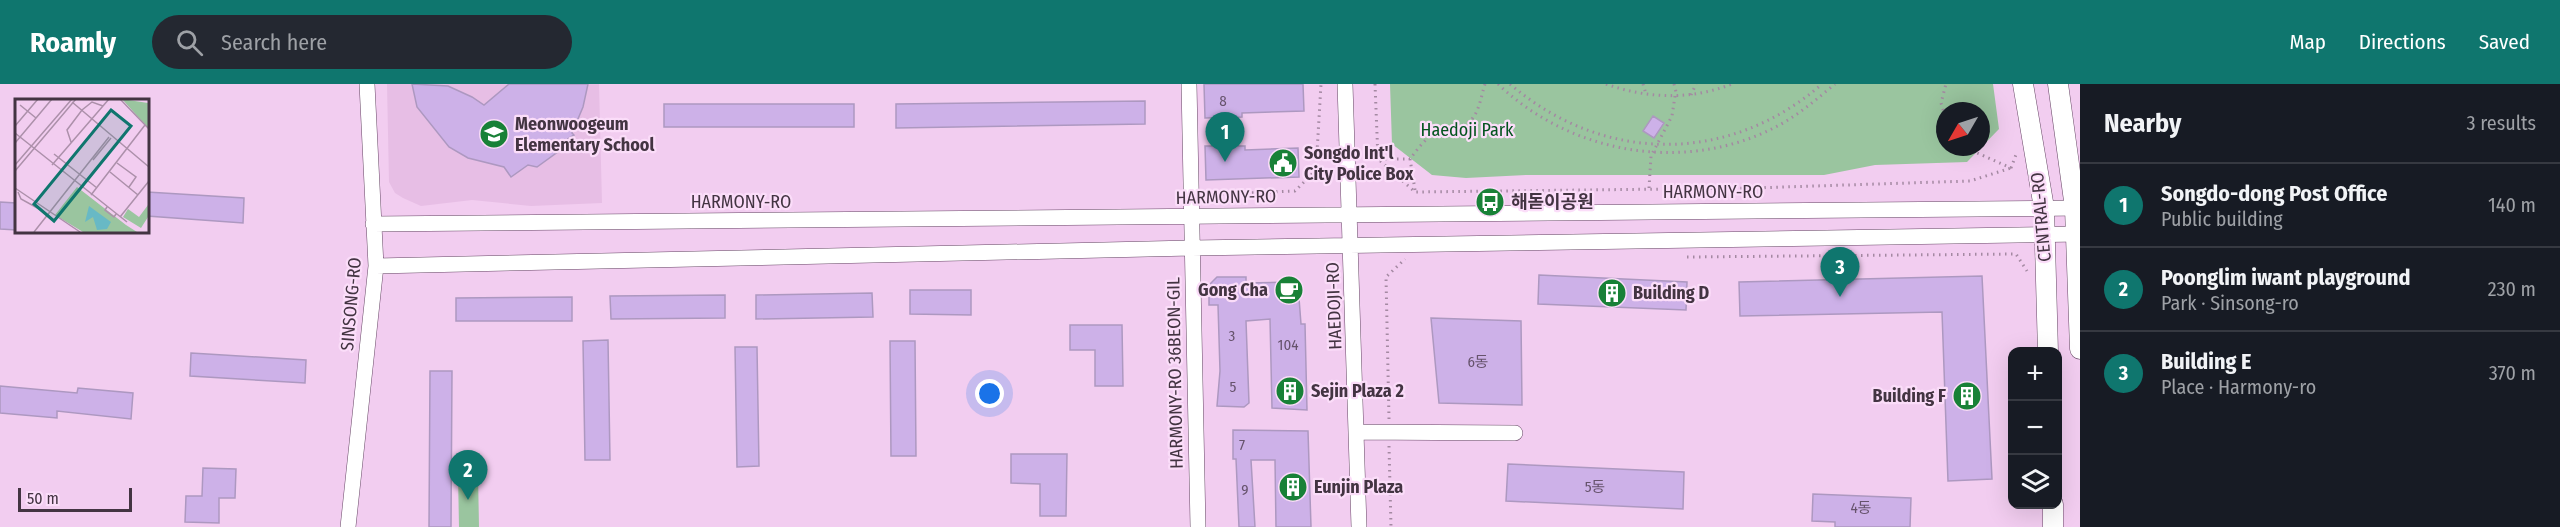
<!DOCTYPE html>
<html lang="en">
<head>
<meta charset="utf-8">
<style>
  body { margin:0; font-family:"Fira Sans Condensed","Noto Sans KR",sans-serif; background:#242831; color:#f1f3f6 }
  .controls { position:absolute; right:18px; bottom:18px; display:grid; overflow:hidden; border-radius:12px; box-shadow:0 6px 24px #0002 }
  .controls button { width:54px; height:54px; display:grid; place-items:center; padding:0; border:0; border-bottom:2px solid #363941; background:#171b24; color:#f1f3f6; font:30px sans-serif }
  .compass { position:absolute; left:1936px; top:18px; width:54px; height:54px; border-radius:50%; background:#171b24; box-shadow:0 6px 24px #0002; rotate:231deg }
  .scale { position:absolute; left:18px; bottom:15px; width:114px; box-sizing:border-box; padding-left:6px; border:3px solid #433442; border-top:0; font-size:16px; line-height:21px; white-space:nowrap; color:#433442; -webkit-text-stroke:4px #fbddf9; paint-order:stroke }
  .you { position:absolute; left:990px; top:310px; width:21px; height:21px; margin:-15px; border:4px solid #fff; border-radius:50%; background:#1a73e8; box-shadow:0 0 0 9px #1a73e833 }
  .badge { display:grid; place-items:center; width:39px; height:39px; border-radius:50%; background:#0f766e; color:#fff; font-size:20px; font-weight:700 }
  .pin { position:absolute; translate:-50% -50px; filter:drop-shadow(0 2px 3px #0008) }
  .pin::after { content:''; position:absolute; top:32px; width:21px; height:18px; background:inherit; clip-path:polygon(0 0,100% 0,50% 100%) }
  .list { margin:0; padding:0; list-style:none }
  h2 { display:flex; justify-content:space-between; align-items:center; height:78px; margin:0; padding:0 24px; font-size:26px }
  h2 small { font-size:20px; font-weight:400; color:#9ea1a6 }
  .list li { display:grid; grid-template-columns:39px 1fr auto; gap:18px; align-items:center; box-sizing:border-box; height:84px; padding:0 24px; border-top:2px solid #363941 }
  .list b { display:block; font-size:22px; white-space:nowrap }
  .list p { margin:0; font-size:20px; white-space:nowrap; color:#9ea1a6 }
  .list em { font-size:20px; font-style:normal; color:#9ea1a6 }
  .icon { flex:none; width:33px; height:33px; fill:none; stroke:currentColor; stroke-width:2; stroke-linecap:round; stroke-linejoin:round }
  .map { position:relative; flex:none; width:2080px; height:443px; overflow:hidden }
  header { display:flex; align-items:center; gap:36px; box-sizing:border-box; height:84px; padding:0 30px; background:#0f766e; color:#fff }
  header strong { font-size:28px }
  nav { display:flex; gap:33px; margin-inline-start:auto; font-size:21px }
  .search { width:420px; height:54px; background:#242831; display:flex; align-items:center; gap:15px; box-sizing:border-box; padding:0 21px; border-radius:33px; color:#9ea1a6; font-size:22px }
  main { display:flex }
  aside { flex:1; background:#171b24 }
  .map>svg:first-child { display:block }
  .built { fill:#e7bee5 }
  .green { fill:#9ac59f; fill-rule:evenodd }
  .building { fill:#cdb1e8; stroke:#ad98c0; stroke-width:1.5 }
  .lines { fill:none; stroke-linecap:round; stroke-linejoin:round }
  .minor-casing { stroke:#664765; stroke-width:16 }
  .major-casing { stroke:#664765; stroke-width:21 }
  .path { stroke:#a489a2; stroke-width:3; stroke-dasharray:1.5 4.5; stroke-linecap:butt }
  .minor { stroke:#fff; stroke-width:15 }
  .major { stroke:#fff; stroke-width:20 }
  .labels { text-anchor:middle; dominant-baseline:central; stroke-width:4.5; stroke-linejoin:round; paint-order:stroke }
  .number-label { font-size:15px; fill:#66536c }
  .poi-label { font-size:18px; font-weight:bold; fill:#433442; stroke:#fbddf9; text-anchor:start }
  .park-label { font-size:18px; fill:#03541e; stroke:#fbddf9 }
  .street-label { font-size:18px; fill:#433442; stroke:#fbddf9 }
  .inset-road { fill:none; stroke:#ac90aa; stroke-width:1.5 }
  .view { fill:#0f766e; fill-opacity:0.15; stroke:#0f766e; stroke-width:3 }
  .inset-edge { fill:none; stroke:#433442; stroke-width:3 }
</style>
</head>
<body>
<header>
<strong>Roamly</strong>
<div class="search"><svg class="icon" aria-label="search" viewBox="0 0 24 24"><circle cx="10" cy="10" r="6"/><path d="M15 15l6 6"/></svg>Search here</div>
<nav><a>Map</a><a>Directions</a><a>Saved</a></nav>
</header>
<main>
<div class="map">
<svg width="2080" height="443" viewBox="0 0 2080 443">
  <rect width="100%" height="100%" fill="#f2cdf0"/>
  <path class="built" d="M387 0H599L602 119 531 122 472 116 421 122 403 114 395 109 389 98Z"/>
  <path class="green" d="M1390 0H1993L1999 45 1967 78 1875 81 1824 91H1526L1466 94 1432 91 1392 60ZM1945 27H1981V63H1945Z
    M458 389H478L479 443H459Z"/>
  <path class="building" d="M412 0 448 2 472 13 484 21 509 0H588L583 23 572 49 574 51 560 60 559 67 537 83 528 81 511 93 504 83 468 74 449 63 417 23Z
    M1204 0H1303L1304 27 1242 29V33L1205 34Z
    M1145 17V40L896 44V20Z
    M664 20H854V43H664Z
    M1653 32 1664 39 1654 54 1643 47Z
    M1205 62H1245V66L1298 64 1299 93 1206 96Z
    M147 108 244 114 243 139 147 132Z
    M0 118 16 119V146L0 145Z
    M1539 191 1687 198 1686 226 1538 220Z
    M1982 192 1992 395 1948 397 1942 228 1740 232 1739 198Z
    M1217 193H1246V199L1292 198 1298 201 1301 240H1305L1307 326 1272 324 1270 235 1246 237 1249 319 1244 323 1217 322 1220 287 1218 221H1209V201Z
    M910 206H971V231L910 230Z
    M872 209 873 233 756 235V211Z
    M725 211V234L611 235 610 212Z
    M572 213V237H456V214Z
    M1431 234 1521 237 1522 321 1439 319Z
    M1070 241H1122L1123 302H1095V266H1070Z
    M608 256 610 376H585L583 257Z
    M890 257H915L916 372H891Z
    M735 263H757L759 382 737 383Z
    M191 269 306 276 305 299 190 292Z
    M430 287H452L451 443H429Z
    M0 302 77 309 78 304 133 309 131 335 57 327V334L0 329Z
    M1233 346 1308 347 1311 443H1276L1275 376H1251L1255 443H1239L1236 375H1233Z
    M1011 370H1067L1066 432H1040V400L1011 399Z
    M1508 380 1684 388 1683 425 1506 417Z
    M203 384 236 385 235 414H219V439L185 438 186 412H202Z
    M1813 410 1911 414 1910 443H1835V438L1812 437Z"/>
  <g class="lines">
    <g class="minor-casing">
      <path id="minor" d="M1189 0 1198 443
        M1345 0 1359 443
        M373 140 2080 124
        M376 182 1192 164 2080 150
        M1356 348 1515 349
        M348 443 376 182 367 0"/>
    </g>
    <g class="major-casing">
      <path id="major" d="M2023 0 2044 124 2048 268
        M2058 0 2075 124 2080 265
        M2053 420V443"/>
    </g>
    <path class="path" d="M1375 0 1378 75 1415 108 1753 104 1970 97 2011 84
      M1498 0C1573 72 1691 91 1783 39 1802 28 1818 14 1835 0
      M1510 0C1603 80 1729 81 1822 0
      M1606 0C1648 15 1691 16 1732 0
      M1643 0 1646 10
      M1674 0 1677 12
      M1691 11 1696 0
      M1945 32 1941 19 1946 0
      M1967 63 1975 68 2011 84
      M1379 75H1410
      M2011 84 2017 68
      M1649 104 1651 72 1672 32 1675 12
      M1415 106 1410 75C1419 63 1428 51 1441 46 1452 42 1463 45 1472 35 1480 25 1481 12 1485 0
      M1222 110 1295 107 1316 86 1321 0
      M1687 173 2016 170 2027 187
      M1389 335 1386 193 1405 175
      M1389 362 1391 443"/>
    <use href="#minor" class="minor"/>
    <use href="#major" class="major"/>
  </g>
  <defs>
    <g id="school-disc" transform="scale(1.5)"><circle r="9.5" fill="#188137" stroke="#fbddf9"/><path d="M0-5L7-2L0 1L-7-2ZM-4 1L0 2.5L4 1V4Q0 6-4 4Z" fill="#fff"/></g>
    <g id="civic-disc" transform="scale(1.5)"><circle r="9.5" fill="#188137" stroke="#fbddf9"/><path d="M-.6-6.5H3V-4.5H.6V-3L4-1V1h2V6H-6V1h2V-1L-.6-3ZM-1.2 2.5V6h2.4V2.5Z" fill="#fff"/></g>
    <g id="bus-disc" transform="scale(1.5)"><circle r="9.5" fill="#188137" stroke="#fbddf9"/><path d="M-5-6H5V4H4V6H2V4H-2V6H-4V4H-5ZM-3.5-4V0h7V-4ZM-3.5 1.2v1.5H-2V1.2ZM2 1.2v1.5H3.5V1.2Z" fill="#fff"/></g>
    <g id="cafe-disc" transform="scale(1.5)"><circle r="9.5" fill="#188137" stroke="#fbddf9"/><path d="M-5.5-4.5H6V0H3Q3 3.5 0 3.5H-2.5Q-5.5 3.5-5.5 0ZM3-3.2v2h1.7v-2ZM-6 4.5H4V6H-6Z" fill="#fff"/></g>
    <g id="building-disc" transform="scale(1.5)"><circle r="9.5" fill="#188137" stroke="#fbddf9"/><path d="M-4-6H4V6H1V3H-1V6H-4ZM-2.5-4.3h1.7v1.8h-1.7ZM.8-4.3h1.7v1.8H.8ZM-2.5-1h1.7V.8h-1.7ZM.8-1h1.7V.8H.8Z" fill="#fff"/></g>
  </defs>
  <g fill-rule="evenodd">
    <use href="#school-disc" x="494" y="50"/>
    <use href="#civic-disc" x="1283" y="79"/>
    <use href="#bus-disc" x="1490" y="118"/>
    <use href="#cafe-disc" x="1289" y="206"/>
    <use href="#building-disc" x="1612" y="209"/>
    <use href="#building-disc" x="1290" y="307"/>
    <use href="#building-disc" x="1967" y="312"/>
    <use href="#building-disc" x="1293" y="403"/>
  </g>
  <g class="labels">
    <g class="number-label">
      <text x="1223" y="17">8</text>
      <text x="1232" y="252">3</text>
      <text x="1288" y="261">104</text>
      <text x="1478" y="278">6동</text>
      <text x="1233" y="303">5</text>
      <text x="1242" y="361">7</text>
      <text x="1595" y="403">5동</text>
      <text x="1245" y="406">9</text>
      <text x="1861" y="424">4동</text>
    </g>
    <g class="poi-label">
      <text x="515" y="40">Meonwoogeum<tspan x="515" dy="21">Elementary School</tspan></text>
      <text x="1304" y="69">Songdo Int'l<tspan x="1304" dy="21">City Police Box</tspan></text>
      <text x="1511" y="118">해돋이공원</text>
      <text x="1268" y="206" text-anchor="end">Gong Cha</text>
      <text x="1633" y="209">Building D</text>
      <text x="1311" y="307">Sejin Plaza 2</text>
      <text x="1946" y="312" text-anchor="end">Building F</text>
      <text x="1314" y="403">Eunjin Plaza</text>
    </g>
    <g class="park-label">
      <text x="1467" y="46">Haedoji Park</text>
    </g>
    <g class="street-label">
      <text x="1713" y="108">HARMONY-RO</text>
      <text transform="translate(1226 113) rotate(-1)">HARMONY-RO</text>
      <text x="741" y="118">HARMONY-RO</text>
      <text transform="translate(2041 133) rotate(-95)">CENTRAL-RO</text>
      <text transform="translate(351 220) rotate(-85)">SINSONG-RO</text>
      <text transform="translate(1334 222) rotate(-92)">HAEDOJI-RO</text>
      <text transform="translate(1175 289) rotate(-91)">HARMONY-RO 36BEON-GIL</text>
    </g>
  </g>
  <g transform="translate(15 15)">
    <rect width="134" height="134" fill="#f2cdf0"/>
    <path d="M107 0 133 4V29ZM62 88 111 126 122 133H68L40 116ZM133 106V118L126 129 108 118 113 110 124 118Z" fill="#9ac59f"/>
    <path d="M74 107 96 123 92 130 82 131 78 118 70 123Z" fill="#68b9c5"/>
    <path class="inset-road" d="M105 0 134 30M57 3 134 68M5 6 21 19M0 27 23 0M0 34 112 123M56 43 52 31 67 11 77 3 88 7M0 44 37 0M39 55 82 89M78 61 96 39M102 64 121 78 114 88M0 66 57 0M37 66 94 0M0 72 61 0M95 73 123 96M0 89 65 133M3 93 6 100 26 111M76 96 130 26M92 108 90 111 99 118 101 115M105 118 134 82M19 133 94 38"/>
    <path class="view" d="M96 11 116 27 39 122 19 105Z"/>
    <rect width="134" height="134" class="inset-edge"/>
  </g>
</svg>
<div class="controls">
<button>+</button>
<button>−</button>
<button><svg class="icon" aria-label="layers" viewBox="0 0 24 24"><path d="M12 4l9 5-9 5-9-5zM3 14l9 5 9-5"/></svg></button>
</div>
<svg class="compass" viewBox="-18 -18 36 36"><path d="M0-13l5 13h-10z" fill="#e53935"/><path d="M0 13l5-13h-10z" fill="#9ea1a6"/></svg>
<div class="scale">50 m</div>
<div class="you"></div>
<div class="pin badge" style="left:1225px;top:78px">1</div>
<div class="pin badge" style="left:468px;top:416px">2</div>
<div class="pin badge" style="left:1840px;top:213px">3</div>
</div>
<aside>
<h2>Nearby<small>3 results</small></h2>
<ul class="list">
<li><span class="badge">1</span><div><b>Songdo-dong Post Office</b><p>Public building</p></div><em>140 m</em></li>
<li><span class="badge">2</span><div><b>Poonglim iwant playground</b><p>Park · Sinsong-ro</p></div><em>230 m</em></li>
<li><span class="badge">3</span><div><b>Building E</b><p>Place · Harmony-ro</p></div><em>370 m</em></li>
</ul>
</aside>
</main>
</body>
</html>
